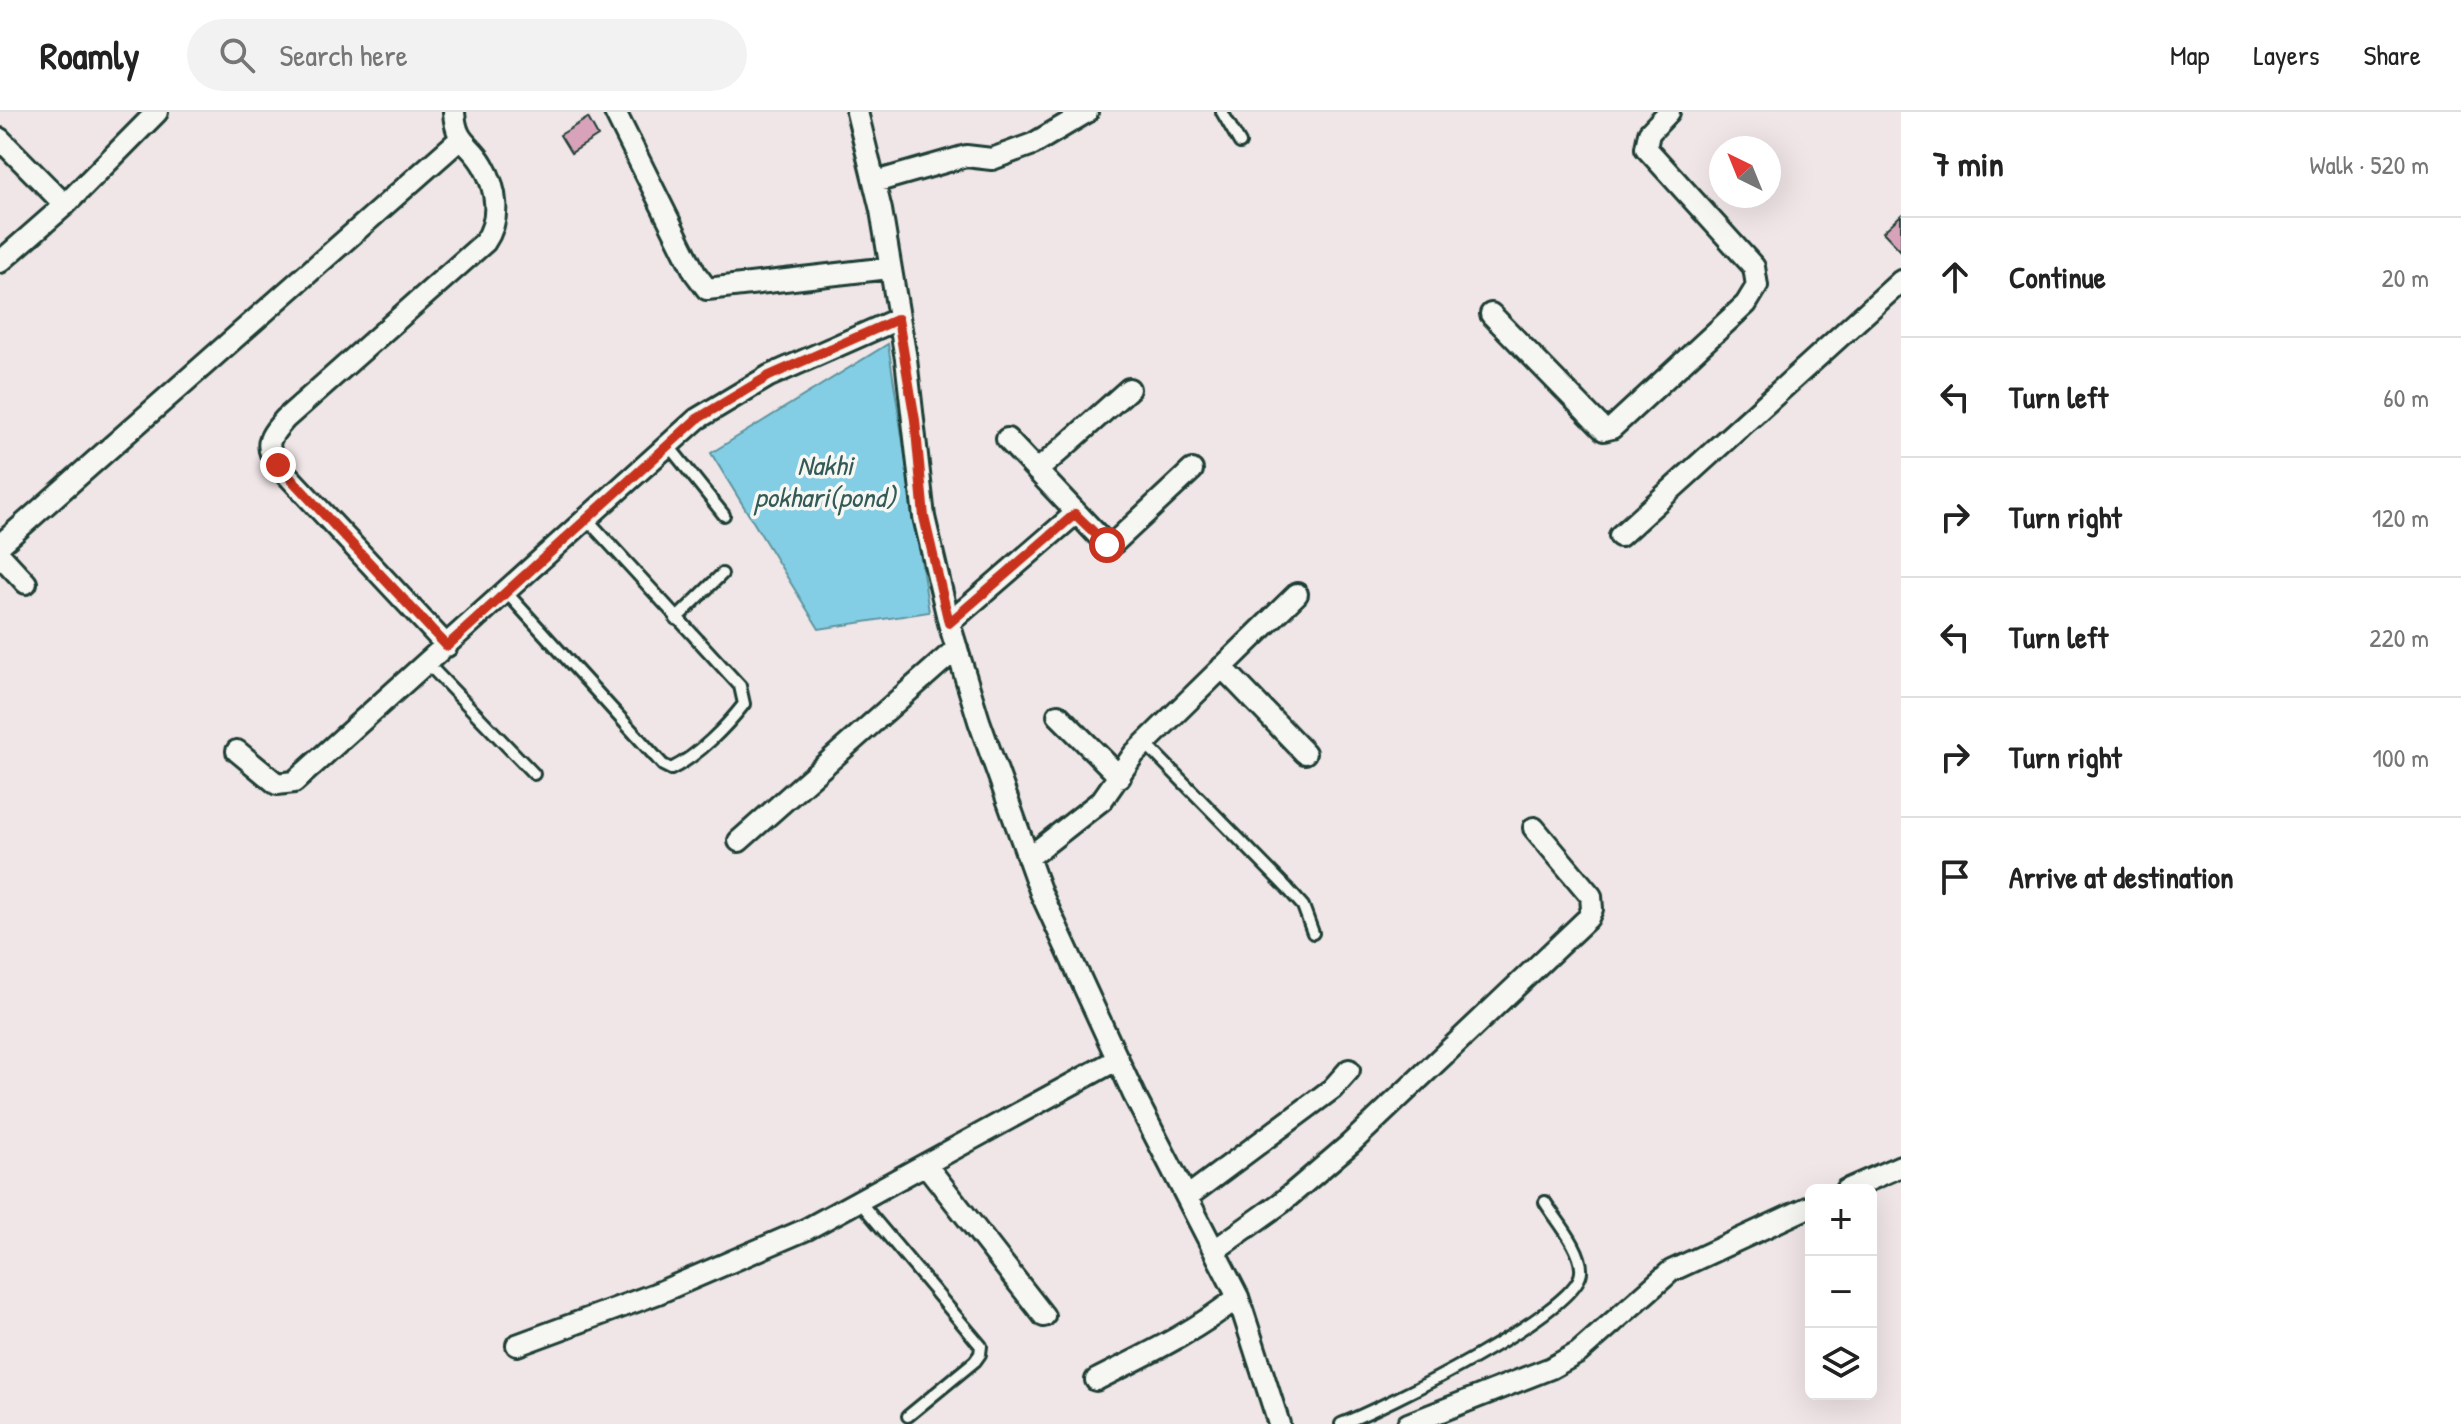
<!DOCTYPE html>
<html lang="en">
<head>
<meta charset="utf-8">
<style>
  body { margin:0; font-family:"Patrick Hand",sans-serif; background:#f2f2f2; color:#222 }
  .controls { position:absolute; right:24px; bottom:24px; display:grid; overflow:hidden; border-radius:12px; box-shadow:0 8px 32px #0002 }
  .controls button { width:72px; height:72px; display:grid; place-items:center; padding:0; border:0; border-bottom:2px solid #e0e0e0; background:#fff; color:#222; font:40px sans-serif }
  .compass { position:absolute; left:1709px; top:24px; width:72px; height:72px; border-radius:50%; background:#fff; box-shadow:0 8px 32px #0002; rotate:317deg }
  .stop { position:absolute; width:24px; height:24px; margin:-18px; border:6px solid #c8321e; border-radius:50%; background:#fff }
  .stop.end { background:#c8321e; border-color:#fff; box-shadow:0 2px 8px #0008 }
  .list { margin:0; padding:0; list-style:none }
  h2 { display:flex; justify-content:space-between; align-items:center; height:104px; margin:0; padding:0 32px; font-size:34px }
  h2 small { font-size:26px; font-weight:400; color:#767676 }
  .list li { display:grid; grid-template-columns:52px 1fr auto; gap:24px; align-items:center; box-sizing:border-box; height:120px; padding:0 32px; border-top:2px solid #e0e0e0 }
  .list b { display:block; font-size:30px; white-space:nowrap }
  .list em { font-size:26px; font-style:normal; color:#767676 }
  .icon { flex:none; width:44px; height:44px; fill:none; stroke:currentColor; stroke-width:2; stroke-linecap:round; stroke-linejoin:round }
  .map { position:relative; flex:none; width:1901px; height:1312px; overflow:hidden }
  header { display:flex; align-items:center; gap:48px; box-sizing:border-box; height:112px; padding:0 40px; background:#fff; border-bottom:2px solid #e0e0e0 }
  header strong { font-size:38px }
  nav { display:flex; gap:44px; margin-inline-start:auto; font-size:28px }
  .search { width:560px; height:72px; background:#f2f2f2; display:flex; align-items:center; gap:20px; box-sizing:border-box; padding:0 28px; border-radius:44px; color:#767676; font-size:30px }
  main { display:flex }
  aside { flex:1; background:#fff }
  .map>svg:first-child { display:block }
  .water { fill:#84cee5; stroke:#5c949e; stroke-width:2 }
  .building { fill:#d8a3ba; stroke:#1f3d34; stroke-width:2 }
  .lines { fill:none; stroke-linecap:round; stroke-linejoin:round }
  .lane-casing { stroke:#1f3d34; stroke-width:16 }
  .street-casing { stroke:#1f3d34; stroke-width:26 }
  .lane { stroke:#f6f6f2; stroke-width:10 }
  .street { stroke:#f6f6f2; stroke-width:20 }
  .route { stroke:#c8321e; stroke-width:10 }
  .labels { text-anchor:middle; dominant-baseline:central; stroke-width:7; stroke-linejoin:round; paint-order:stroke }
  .water-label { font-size:28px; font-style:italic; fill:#335a57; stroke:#f6f6f2 }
</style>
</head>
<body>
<header>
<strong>Roamly</strong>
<div class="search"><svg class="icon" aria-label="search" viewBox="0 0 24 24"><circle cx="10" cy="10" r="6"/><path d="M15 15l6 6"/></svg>Search here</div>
<nav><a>Map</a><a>Layers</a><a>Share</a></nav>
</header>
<main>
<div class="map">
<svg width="1901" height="1312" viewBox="0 0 1901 1312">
  <rect width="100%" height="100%" fill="#f0e5e7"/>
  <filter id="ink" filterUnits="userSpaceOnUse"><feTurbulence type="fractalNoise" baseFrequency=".0125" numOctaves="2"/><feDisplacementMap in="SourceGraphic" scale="16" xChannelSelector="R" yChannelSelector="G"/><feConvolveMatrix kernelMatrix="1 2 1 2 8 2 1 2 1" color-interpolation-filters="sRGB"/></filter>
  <g filter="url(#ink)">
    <path class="water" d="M888 232 929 500 819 517 711 341Z"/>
    <path class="building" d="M588 6 598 24 571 41 560 23Z
      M1901 103V139L1883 120Z"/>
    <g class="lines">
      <g class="lane-casing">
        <path id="lane" d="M1222 0 1240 31
          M668 333 724 403
          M506 480 663 653 671 657C698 644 726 615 744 592L740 574 586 406
          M676 507 722 462
          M428 552 534 662
          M1145 631 1287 776 1303 794 1313 821
          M859 1089 981 1234 980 1242 975 1249 908 1304
          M1341 1312C1381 1297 1578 1200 1581 1160 1583 1138 1556 1108 1545 1090"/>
      </g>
      <g class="street-casing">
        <path id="street" d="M615 0 695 161 707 177 889 156
          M857 0 881 98 906 247 924 405 949 511 979 609 1041 781 1134 983 1238 1185 1279 1312
          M0 27 65 93
          M875 70 966 44 992 47 1033 32 1087 0
          M0 150 65 93 157 0
          M1491 202 1604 318 1612 316 1746 192 1757 174 1754 155 1646 36 1649 21 1669 0
          M1007 327 1107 433 1114 431 1192 358
          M1037 359 1129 277
          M1620 424 1901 169
          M0 433 459 28
          M0 443 26 471
          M949 511 1075 402
          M447 534 278 353C262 333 270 324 285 307L485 130C501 107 497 77 483 53 470 30 456 33 454 0
          M1222 555 1305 641
          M1058 603 1120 665
          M237 639 277 672 294 670 697 307 769 264 898 207
          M739 729 957 536
          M1028 746 1102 688 1134 642 1297 482
          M926 1053 1044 1204
          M1846 1078 1901 1054
          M1187 1085 1332 977 1349 958
          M1215 1138 1281 1091 1350 1032 1588 806 1592 797 1591 784 1534 716
          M517 1233 658 1181 807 1117 1118 947
          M1096 1268C1145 1243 1195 1220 1238 1185
          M1408 1312 1551 1256 1578 1241 1671 1159 1811 1094"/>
      </g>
      <use href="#lane" class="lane"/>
      <use href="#street" class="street"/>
    </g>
  </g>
  <g class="lines" filter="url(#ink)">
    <path class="route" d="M278 353 447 534 697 307 769 264 898 207 915 308 924 405 949 511 1075 402 1107 433"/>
  </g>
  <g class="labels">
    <g class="water-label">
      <text x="825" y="353">Nakhi<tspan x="825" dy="32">pokhari(pond)</tspan></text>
    </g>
  </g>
</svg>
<div class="controls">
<button>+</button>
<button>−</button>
<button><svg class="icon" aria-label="layers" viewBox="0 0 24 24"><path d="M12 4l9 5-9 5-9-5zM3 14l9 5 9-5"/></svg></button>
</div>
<svg class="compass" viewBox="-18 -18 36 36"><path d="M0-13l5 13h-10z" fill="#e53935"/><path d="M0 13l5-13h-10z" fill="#767676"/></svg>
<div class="stop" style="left:1107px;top:433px"></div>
<div class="stop end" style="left:278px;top:353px"></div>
</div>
<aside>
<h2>7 min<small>Walk · 520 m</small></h2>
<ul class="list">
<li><svg class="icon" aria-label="ahead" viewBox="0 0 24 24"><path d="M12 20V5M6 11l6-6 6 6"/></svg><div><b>Continue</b></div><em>20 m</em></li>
<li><svg class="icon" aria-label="left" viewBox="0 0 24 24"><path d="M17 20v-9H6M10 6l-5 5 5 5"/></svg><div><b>Turn left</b></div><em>60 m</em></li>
<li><svg class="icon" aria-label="right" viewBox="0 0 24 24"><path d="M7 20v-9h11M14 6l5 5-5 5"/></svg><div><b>Turn right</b></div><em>120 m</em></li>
<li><svg class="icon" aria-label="left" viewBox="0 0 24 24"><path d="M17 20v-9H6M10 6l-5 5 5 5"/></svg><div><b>Turn left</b></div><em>220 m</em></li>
<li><svg class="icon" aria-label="right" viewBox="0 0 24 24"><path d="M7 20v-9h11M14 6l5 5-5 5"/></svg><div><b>Turn right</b></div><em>100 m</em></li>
<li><svg class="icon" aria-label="arrive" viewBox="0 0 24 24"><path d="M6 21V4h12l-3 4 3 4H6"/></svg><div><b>Arrive at destination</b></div></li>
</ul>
</aside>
</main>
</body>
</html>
